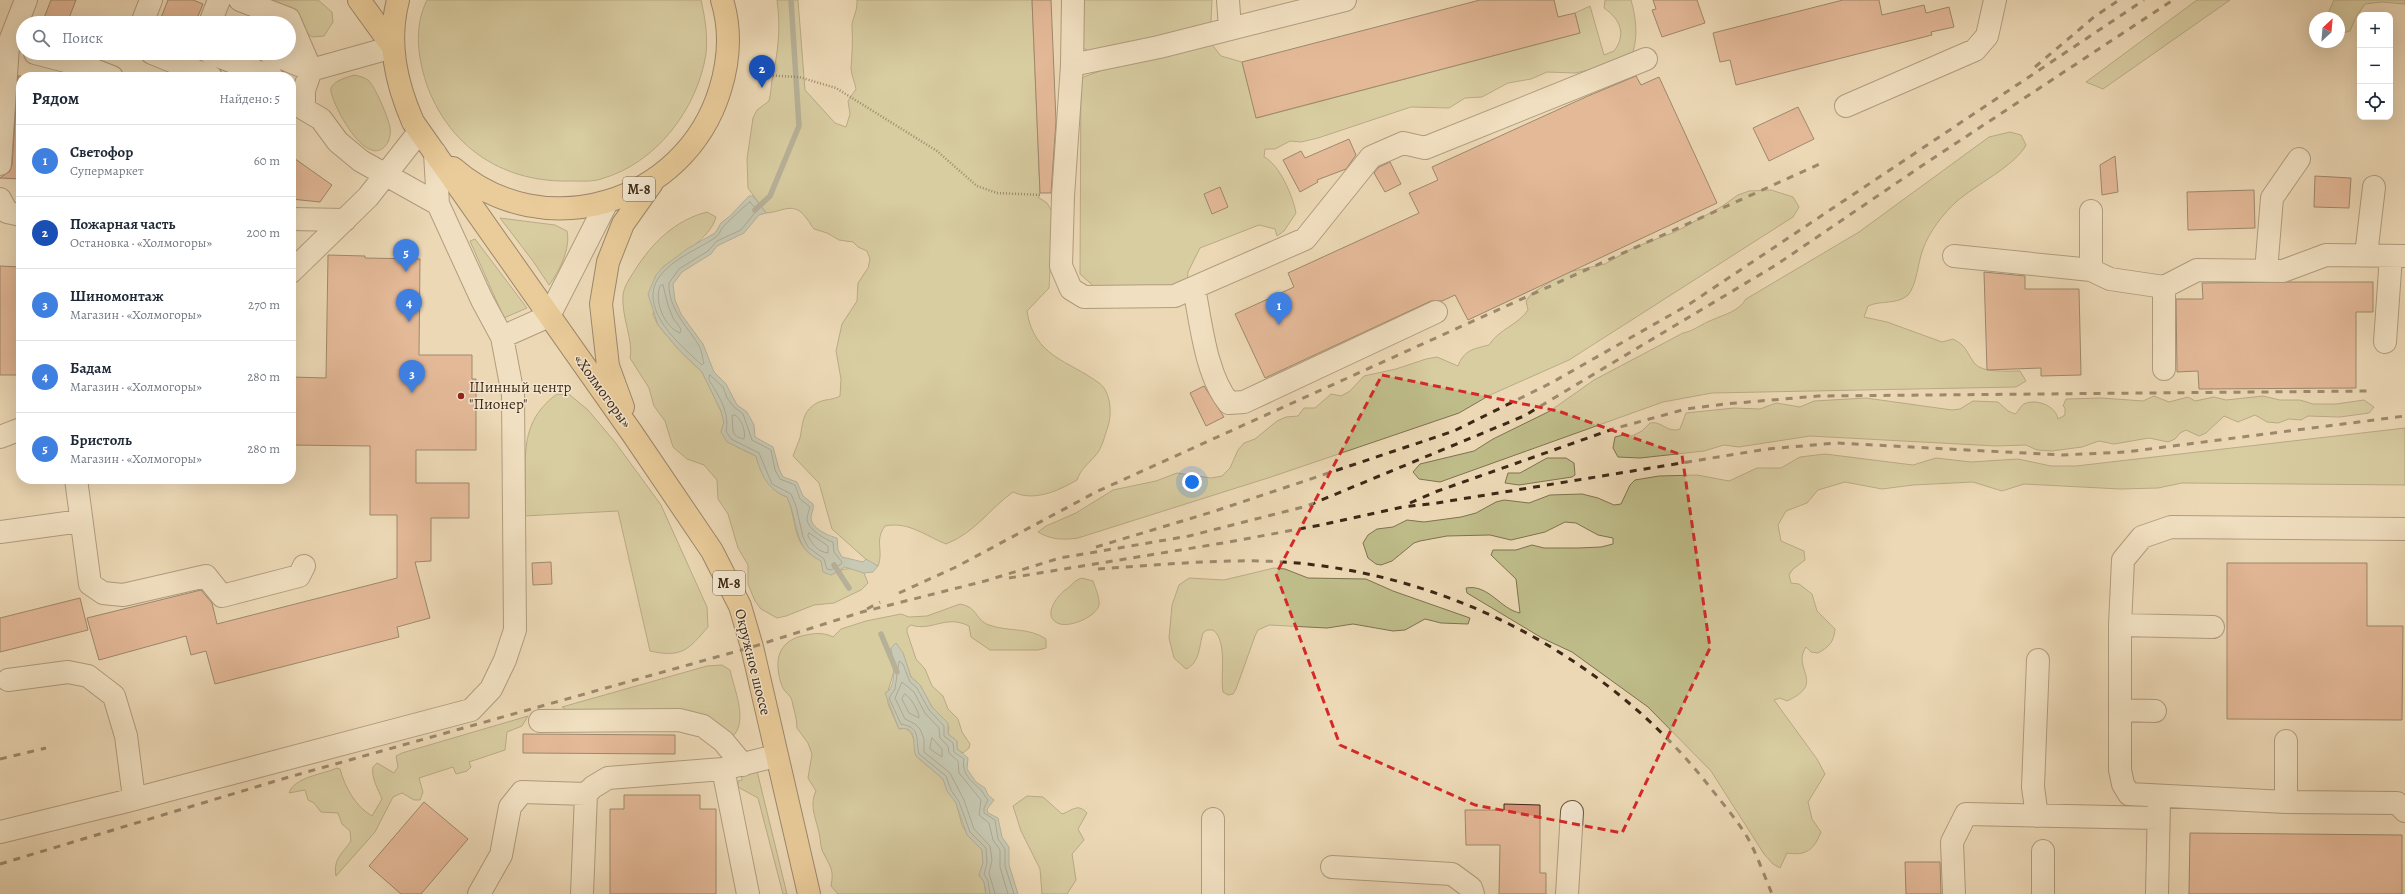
<!DOCTYPE html>
<html lang="ru">
<head>
<meta charset="utf-8">
<style>
  body { margin:0; font-family:Alegreya,serif; background:#f2f2f3; color:#1f2937 }
  .controls { position:absolute; right:12px; top:12px; display:grid; overflow:hidden; border-radius:8px; box-shadow:0 4px 16px #0002 }
  .controls button { width:36px; height:36px; display:grid; place-items:center; padding:0; border:0; border-bottom:1px solid #e0e1e3; background:#fff; color:#1f2937; font:20px sans-serif }
  .compass { position:absolute; left:2309px; top:12px; width:36px; height:36px; border-radius:50%; background:#fff; box-shadow:0 4px 16px #0002; rotate:26deg }
  .you { position:absolute; left:1192px; top:482px; width:14px; height:14px; margin:-10px; border:3px solid #fff; border-radius:50%; background:#1a73e8; box-shadow:0 0 0 6px #1a73e833 }
  .badge { display:grid; place-items:center; width:26px; height:26px; border-radius:50%; background:#2563eb; color:#fff; font-size:13px; font-weight:700 }
  .pin { position:absolute; translate:-50% -33px; filter:drop-shadow(0 1px 2px #0008) }
  .pin::after { content:''; position:absolute; top:21px; width:14px; height:12px; background:inherit; clip-path:polygon(0 0,100% 0,50% 100%) }
  .list { margin:0; padding:0; list-style:none }
  h2 { display:flex; justify-content:space-between; align-items:center; height:52px; margin:0; padding:0 16px; font-size:17px }
  h2 small { font-size:13px; font-weight:400; color:#747a83 }
  .list li { display:grid; grid-template-columns:26px 1fr auto; gap:12px; align-items:center; box-sizing:border-box; height:72px; padding:0 16px; border-top:1px solid #e0e1e3 }
  .list b { display:block; font-size:15px; white-space:nowrap }
  .list p { margin:0; font-size:13px; white-space:nowrap; color:#747a83 }
  .list em { font-size:13px; font-style:normal; color:#747a83 }
  .icon { flex:none; width:22px; height:22px; fill:none; stroke:currentColor; stroke-width:2; stroke-linecap:round; stroke-linejoin:round }
  .map { position:relative; flex:none; width:2405px; height:894px; overflow:hidden }
  .search { position:absolute; background:#fff; box-shadow:0 4px 16px #0002; left:16px; top:16px; width:280px; height:44px; display:flex; align-items:center; gap:10px; box-sizing:border-box; padding:0 14px; border-radius:22px; color:#747a83; font-size:15px }
  .panel { position:absolute; background:#fff; box-shadow:0 4px 16px #0002; left:16px; top:72px; width:280px; height:412px; border-radius:16px }
  .map>svg:first-child { display:block }
  .green { fill:#bebc89; stroke:#7e7250 }
  .water { fill:#9cb8b7; stroke:#767e77 }
  .lines { fill:none; stroke-linecap:round; stroke-linejoin:round }
  .shore { stroke:#6c7067; stroke-width:1 }
  .stream { stroke:#767e77; stroke-width:5.5 }
  .building { fill:#d99276; stroke:#3d2817 }
  .minor-casing { stroke:#69543e; stroke-width:24 }
  .major-casing { stroke:#3d2817; stroke-width:24 }
  .path { stroke:#3d2817; stroke-width:2.5; stroke-dasharray:1 2; stroke-linecap:butt }
  .minor { stroke:#f3e6cf; stroke-width:22 }
  .major { stroke:#e6bc7a; stroke-width:22 }
  .rail { stroke:#3d2817; stroke-width:3; stroke-dasharray:7 7; stroke-linecap:butt }
  .marked { fill:none; stroke:#d62828; stroke-width:3; stroke-dasharray:8 5; stroke-linejoin:round }
  .poi-dot { fill:#8f2418; stroke:#f3e6cf; stroke-width:1.5 }
  .labels { text-anchor:middle; dominant-baseline:central; stroke-width:3; stroke-linejoin:round; paint-order:stroke }
  .shield { fill:#f3e6cf; stroke:#74614e; stroke-width:1 }
  .shield-label { font-size:14px; font-weight:bold; fill:#3d2817 }
  .poi-label { font-size:15px; fill:#3d2817; stroke:#f3e6cf; text-anchor:start }
  .street-label { font-size:15px; fill:#3d2817; stroke:#f3e6cf }
</style>
</head>
<body>
<div class="map">
<svg width="2405" height="894" viewBox="0 0 2405 894">
  <rect width="100%" height="100%" fill="#ecd8b5"/>
  <filter id="stains"><feTurbulence type="fractalNoise" baseFrequency=".005" numOctaves="4"/><feColorMatrix values="0 0 0 0 .2 0 0 0 0 .09 0 0 0 0 .02 0 0 0 .5 -.17"/></filter>
  <radialGradient id="worn" r=".72"><stop offset=".6" stop-color="#630" stop-opacity="0"/><stop offset="1" stop-color="#630" stop-opacity=".3"/></radialGradient>
  <path class="green" d="M261 0H318L332 12 333 22 324 36 312 37Z
    M427 0H701C705 17 708 36 706 54 697 109 657 163 601 179 592 182 581 181 571 181 506 183 452 150 428 88 418 60 413 28 427 0Z
    M777 0H798L805 90 835 123 846 127 850 114 848 101 856 89C855 82 851 75 851 68 852 54 853 41 852 27 851 21 858 11 857 0H1032L1040 193 1038 197 1047 203 1053 213 1049 288 1027 311C1034 357 1068 360 1099 383 1111 391 1112 414 1108 426 1105 435 1102 449 1095 456 1087 465 1081 469 1077 480 1058 491 1034 502 1013 492 988 510 976 532 946 544 926 536 908 521 885 526 874 541 884 550 878 566L869 562 832 529 819 483 793 456C795 450 798 444 800 438 803 423 802 410 819 402 826 399 833 400 840 396L841 379 836 351 842 324 857 301 858 283 868 268 870 259 867 251 858 247 853 242 839 240 827 233 814 229C811 226 810 222 807 219 794 200 783 212 766 213L748 188 747 159 753 118 757 110 769 101C771 94 771 87 772 80 778 52 781 29 777 0Z
    M1079 0H1212L1211 21 1207 26 1093 54 1079 45Z
    M1605 0H1631C1636 18 1638 35 1633 52L1598 68 1575 73 1547 72 1531 79 1508 83 1482 97 1465 98 1449 108 1411 107 1318 138 1301 142 1290 141 1275 149H1265L1264 157C1279 164 1293 196 1296 213L1284 231 1277 236 1275 229 1259 225 1200 248 1188 272 1187 287 1097 289 1080 274 1081 78 1149 53 1209 41 1221 56 1242 62 1257 118 1580 33 1575 13 1590 6 1604 55 1614 51C1627 34 1620 19 1604 8Z
    M2197 0H2230L2103 89 2086 82Z
    M2334 0H2405V4L2382 2 2365 4 2356 17 2350 31 2339 34V18H2326Z
    M354 75C358 76 364 77 368 80 375 86 388 117 390 127 391 131 390 138 388 142 368 177 328 97 331 88 335 80 346 78 354 75Z
    M2010 132 2021 135 2026 145C2015 166 1975 185 1956 202 1943 214 1929 232 1923 249 1918 261 1917 285 1908 295 1897 305 1881 300 1868 306L1864 317 1887 322 1942 342 1953 339C1967 346 1966 352 1975 364 1983 373 2008 371 2020 371L2026 381 2016 387 1712 393 1663 402 1440 482 1419 479 1413 472 1420 464 1474 451 1493 439 1550 411 1594 380 1683 333C1694 331 1701 324 1712 320 1725 314 1738 312 1746 299L1859 232 1989 137Z
    M1771 190 1793 197 1799 207 1793 217 1569 360 1490 395 1459 413 1271 477 1078 538C1064 540 1051 540 1038 532L1046 526 1076 513 1113 490 1156 481 1177 473 1211 478 1222 476 1230 468 1238 450 1244 443 1255 439 1277 421 1286 417 1298 416 1304 408H1315L1331 394 1341 396 1350 391 1364 376 1396 369 1426 359 1437 357 1458 366C1464 350 1473 349 1489 345 1499 329 1518 325 1528 310L1526 301 1532 293 1560 276 1569 272 1605 264 1633 248 1675 232 1721 207 1738 195 1749 191Z
    M707 212 716 217C710 239 681 254 663 267L653 315 658 325 679 350 702 372 721 411 724 422 721 432 737 447 756 456C760 472 771 492 787 497 795 513 793 535 805 549 810 556 817 557 822 562 825 566 828 571 831 575 844 568 850 566 864 573L868 583 861 590 834 603 814 605 786 616 777 618 761 609 755 601 748 584V565L738 548 728 514 718 499 717 480 704 465 687 459 673 447 665 421 654 406 649 388 630 358C634 342 621 316 623 295 624 286 630 278 635 270 652 243 675 220 707 212Z
    M500 218 555 225 567 231C571 248 559 272 549 285L533 261Z
    M475 239 527 308 504 318 470 241Z
    M557 394 570 395 588 410 615 442 661 505 707 607 708 627C688 650 682 658 650 651L618 511 524 516C530 469 512 427 557 394Z
    M2154 396 2169 402 2188 397 2195 401 2214 397 2226 400 2263 396 2280 400H2300L2313 404H2336L2364 400 2374 407 2369 413 2340 417 2308 416 2301 420 2289 419 2278 423 2267 422 2255 415 2238 422 2224 416 2206 433 2199 436 2186 430 2180 433 2175 439 2168 442 2149 438 2114 444 2099 441 2082 447 2052 451 2037 450 2026 445 1996 446 1810 436 1739 447 1724 445 1704 451 1640 458 1618 457 1613 448 1615 437 1623 435 1632 436 1642 431 1650 423C1661 420 1668 434 1680 429L1686 413 1734 408 1760 409 1776 403 1800 407 1814 401 1866 398 1952 410 1960 409 1973 401 1998 402 2008 411 2015 414C2019 411 2020 406 2024 404 2036 398 2056 406 2058 419L2065 415V408L2063 406 2066 399 2102 398 2143 401Z
    M2405 428V485L2182 483 2158 488 2120 489 2024 484 2002 491 1973 482 1913 485 1882 489 1845 482 1818 490 1807 503 1786 511 1778 525 1781 541 1804 551 1805 560 1793 569 1789 575 1791 583 1799 584 1812 594 1817 611 1835 629C1834 642 1829 647 1818 653L1811 652 1806 647C1791 669 1827 683 1787 701L1780 698 1774 700 1817 759 1825 774 1808 802 1812 819 1821 832C1814 850 1806 856 1787 853L1780 868 1773 864 1764 854 1711 771 1648 707 1572 652 1542 638 1467 593 1466 588C1489 584 1500 609 1520 613L1516 579 1491 555 1493 550H1516L1532 545 1544 548H1578L1601 547 1613 544V538L1598 535 1576 523 1565 522 1545 532 1511 540 1490 535 1447 536 1420 541 1414 543 1392 561 1381 565 1376 564 1368 558 1363 543 1368 535 1377 529 1393 527 1407 520 1424 522 1461 517 1476 513 1496 502 1504 500 1529 503 1550 495 1582 494 1598 498 1614 505 1621 504 1630 485 1635 480 1659 476 1697 475 1729 481 1757 468H1781L1800 457 1825 454 1913 465 1936 458 1971 462 2018 459 2051 466H2076Z
    M1547 458H1566L1574 463 1575 475 1572 477 1519 485 1505 483 1508 473H1520Z
    M1274 568 1285 569 1308 578 1366 579 1393 591 1470 618 1468 624 1441 623 1425 619 1405 630 1393 631 1353 624 1327 628 1269 625 1258 630 1255 636 1236 689 1233 694 1228 695 1223 692C1220 676 1228 641 1213 630H1207L1203 633C1199 646 1200 663 1186 669L1174 658 1169 638 1172 605 1179 585 1189 578 1224 580Z
    M1082 578 1093 581C1095 587 1100 598 1099 605 1096 617 1071 627 1060 624 1041 618 1056 597 1065 590 1072 586 1074 580 1082 578Z
    M960 604C978 607 975 620 989 625 1008 632 1029 627 1046 639V648L1038 650H990L971 637 969 626C945 614 932 632 911 625L907 628V632L916 659 925 669 932 686 943 696 948 709 958 719 962 732 970 744 969 748 963 753 957 749V741L948 734 949 727 932 707 920 685 911 677 903 653 891 648 894 671 888 691V704L899 729 905 728C917 735 913 745 916 756L943 779 956 803 962 825 969 837 982 850 983 863 979 875 984 882 986 894H838L831 886C834 870 831 868 824 854 820 848 821 840 819 833 816 818 809 806 816 791L808 778 812 754 808 743 797 728C797 718 794 711 792 701 791 695 784 692 782 686 775 666 775 645 798 637 809 634 822 631 833 637L841 629 866 621 901 614 909 617 927 616Z
    M722 665 730 670C734 689 749 722 732 737L568 711 562 707 707 666Z
    M528 716 522 726 507 732 505 750 469 762 471 767 467 771 456 774 453 767 419 778 423 792 420 800H414L402 793 393 797 375 832 336 876C333 859 342 854 351 841L350 831 342 824 338 813 321 812 314 803 308 800 305 790 289 793C294 777 324 774 337 768L340 769C345 787 355 806 372 816L382 799C378 789 371 778 373 767L377 763 394 773 398 767 396 756 402 753Z
    M756 767 787 894H783L758 798 738 787V781L742 780 741 771Z
    M1027 796 1043 797 1062 814C1073 810 1078 803 1087 813L1078 829 1084 840 1072 854 1076 880 1067 894H1042L1040 869 1021 831 1013 806Z"/>
  <path class="water" d="M749 196H753L766 213 759 215 744 233 717 246 711 254 682 272 673 284 675 300 681 314 703 344 714 372 726 384 737 405 747 412 754 425 755 437 773 447 779 469 783 477 797 482 803 496 813 504C814 509 812 511 811 517 810 528 829 536 837 538L838 550 842 557 863 562 866 559 878 566 873 572 864 573 845 567 831 575 823 572 821 561C792 547 799 522 787 497 768 490 761 475 756 456L727 442 721 432 724 422 721 411 702 372 679 350 658 325 648 294 656 275 663 267 687 249 715 233 721 223 730 216Z
    M896 643 903 653 911 677 920 685 932 707 948 723V734L957 741V749L968 758 967 769 976 782 985 788 988 795 994 800 987 809 988 813 998 818 1002 837 1009 847V865L1018 894H986L984 882 979 875 983 863 982 850 967 835 956 803 947 791 943 779 916 756C911 747 920 725 899 729L885 693C898 688 893 659 891 648Z"/>
  <g class="lines">
    <path class="shore" d="M750 202 757 210 741 230 717 241 708 251 679 269 669 283C668 308 686 325 698 344 702 350 702 357 704 363L702 365C681 346 637 309 659 277 673 258 699 249 716 237 720 234 720 230 723 227 725 224 747 204 750 202Z
      M663 285 668 305 673 318 681 329 680 333C664 327 654 301 660 286Z
      M710 375 723 387 727 398 734 407 743 414 752 440 771 450 775 470 780 479 795 485 800 499 810 507C809 511 807 515 807 520 809 530 824 539 833 542L834 552 842 562 841 564 831 570 827 569 824 559 808 547 803 537 796 506 791 494 772 484 759 453 731 439 726 431C730 413 719 396 709 380Z
      M735 415C742 419 746 432 744 439 729 436 734 428 732 416Z
      M809 533 828 546V553C818 552 812 544 808 536Z
      M905 694C910 696 920 713 919 718L909 713 902 699Z
      M932 738 942 749V757L930 749Z
      M990 894 988 881 984 874 987 863 986 848 970 832 959 802 951 790 946 776 919 754C915 739 922 728 901 724L889 698 895 689 899 661 903 664 910 682 917 688 929 710 944 726V736L953 743 954 752 964 759C961 773 971 781 981 790 983 792 985 797 988 800L984 808V813L995 820 998 839 1005 849V866L1014 894
      M995 894 989 873 992 860 990 846 974 829 964 800 950 773 924 752V739L920 729 915 724 905 719 895 698 902 682 914 692 925 713 939 728 940 738 948 746 949 753 958 761 959 773 981 800 979 815 989 823 993 840 1000 850V867L1008 894"/>
    <path class="stream" d="M755 210 770 196 799 126 791 0
      M834 565 849 588
      M881 634 897 672"/>
  </g>
  <path class="building" d="M51 0H76L67 23H42Z
    M168 0H193L203 4 195 23H159Z
    M1032 0H1051L1056 121 1051 193H1040Z
    M1480 0H1554L1558 17 1575 13 1580 33 1256 118 1242 62Z
    M1653 0H1697L1705 23 1662 37 1652 10 1656 9Z
    M1843 0H1879L1882 15 1924 5 1926 13 1949 7 1954 27 1931 32 1932 35 1736 85 1730 60 1720 62 1713 33Z
    M18 76H21V179L0 178 10 171 12 165Z
    M1636 76 1641 85 1659 77 1717 203 1468 320 1455 295 1442 301H1431L1265 378 1235 314 1294 287 1288 273 1419 213 1409 193 1438 180 1432 167 1588 96Z
    M1798 107 1814 139 1769 161 1753 128Z
    M1349 139 1356 155 1346 169 1317 180 1318 182 1300 192 1283 160 1301 151 1305 158Z
    M291 156 332 185 320 202 291 199Z
    M2115 156 2118 192 2102 195 2100 165Z
    M1390 162 1401 184 1385 192 1374 173 1379 167Z
    M2315 176 2351 178 2349 208 2314 207Z
    M1220 187 1228 207 1212 214 1204 194Z
    M2254 190 2255 228 2188 230 2187 192Z
    M328 255 365 256V258L420 259 419 355H472V379H476V450H416V483H469V518H431V561L415 562 430 618 397 627 399 637 215 684 206 651 191 655 186 636 99 660 87 618 201 590 212 603 217 624 397 578V515H370V446L291 445V377L326 378Z
    M0 266 21 267V375H0Z
    M1984 272 2025 276V289H2079L2081 375 2041 376V368L1987 370Z
    M2288 282H2373V312H2356V388L2199 389 2198 371 2177 372 2176 299H2203L2202 283Z
    M1204 386 1224 417 1206 426 1190 393Z
    M551 562 552 584 533 585 532 563Z
    M2227 563H2367V626H2403L2402 720 2227 719Z
    M80 598 88 630 0 652V618Z
    M523 734 675 735V754L523 753Z
    M624 795H700V809H716V894H610V809H624Z
    M424 802 468 839 421 894H401L369 866Z
    M1504 804 1540 805V873H1546V894H1499L1500 845H1466L1465 810H1504Z
    M2190 833 2402 835V894H2189Z
    M1905 862H1940L1941 894H1906Z"/>
  <g class="lines">
    <g class="minor-casing">
      <path id="minor" d="M240 0 289 19 311 70 304 90V109L321 119 338 142 361 161 438 204
        M1073 0 1072 65 1063 196 1061 266 1071 289 1084 297 1175 296 1179 294 1305 239 1371 157 1403 143 1425 148 1646 59
        M1228 0 1230 29
        M142 23 151 0
        M210 23 219 0
        M35 53 81 65 112 77
        M152 53 211 77
        M210 53 272 77
        M270 53 311 70 393 47
        M1072 65 1159 47 1345 0
        M1846 106 1975 50 1987 36 1995 0
        M0 164 8 46 26 0
        M0 199 7 212 21 215
        M2091 211V270L2110 279 2164 287 2197 270 2283 271 2326 255 2405 256
        M291 219 345 220
        M2366 255 2374 187
        M1954 256 2091 270
        M2266 271 2272 198 2299 159
        M291 272 368 197 419 132
        M1194 288C1201 323 1206 376 1229 403L1244 402 1436 312
        M502 337 549 316 607 202
        M2385 342 2391 256
        M2164 369V287
        M0 437 21 429
        M76 479 90 584 103 593 123 595 206 576 222 596 299 576 304 566
        M2405 529 2171 527 2142 537 2123 560 2120 625V770L2123 784 2129 794 2286 802 2397 803 2405 811
        M0 532 81 521
        M2120 625 2213 627
        M8 680 68 672 88 676 114 696 126 736 134 798
        M2120 710 2155 711
        M540 721 679 720 703 726 723 741 743 765
        M723 769 748 894
        M2286 802V741
        M2037 816 2033 787 2038 660
        M1213 819V894
        M0 832 127 801 471 710 491 689 505 660 515 630 513 395 502 337 482 300 438 204 435 153
        M2043 851V894
        M1332 867 1452 874 1471 888 1473 894
        M479 894 501 855 510 807 522 792 586 794
        M582 894 586 794 593 787 608 778 723 769 776 756
        M1567 894 1572 812
        M1954 894 1952 842 1966 814 2158 818
        M2157 894 2159 803"/>
    </g>
    <g class="major-casing">
      <path id="major" d="M359 0 393 47
        M398 0C387 43 396 83 413 122L632 433 712 551 740 606 752 647 809 894
        M453 168C543 247 685 204 720 90 729 61 731 29 722 0
        M623 407 608 366 601 304 608 262 623 224 652 183"/>
    </g>
    <path class="path" d="M761 75 799 77 836 88 937 151 977 186 997 193 1042 195"/>
    <use href="#minor" class="minor"/>
    <use href="#major" class="major"/>
    <path class="rail" d="M2035 67 2094 17 2119 0
      M1410 503 1435 492 1613 429 1686 409 1725 404 1818 396 2368 391
      M1096 547 1212 512 1454 431 1551 383 1688 305 2144 0
      M1098 569C1163 565 1232 557 1297 563 1457 578 1609 659 1709 786 1723 804 1739 822 1750 842 1758 858 1765 877 1772 894
      M1009 578 1223 543 1321 525 1403 507 1437 503 1767 449 1836 443 2062 455 2126 452 2405 416
      M899 593 956 567 1096 492 1824 162
      M867 609 880 602
      M0 759 46 748
      M0 864 289 777 752 647 862 612 985 581 1060 558 1189 536 1307 506 1524 416 1776 265 1923 165 2173 0"/>
  </g>
  <path d="M0 0H2405V894H0ZM1382 375 1558 411 1682 455 1710 648 1622 833 1475 805 1340 745 1276 574Z" fill="#ecd8b5" fill-opacity=".55" fill-rule="evenodd"/>
  <path class="marked" d="M1382 375 1558 411 1682 455 1710 648 1622 833 1475 805 1340 745 1276 574Z"/>
  <circle class="poi-dot" cx="461" cy="396" r="4"/>
  <g class="labels">
    <g class="shield">
      <rect x="623" y="177" width="32" height="24" rx="3"/>
      <rect x="713" y="571" width="32" height="24" rx="3"/>
    </g>
    <g class="shield-label">
      <text x="639" y="189">М-8</text>
      <text x="729" y="583">М-8</text>
    </g>
    <g class="poi-label">
      <text x="469" y="387">Шинный центр<tspan x="469" dy="17">"Пионер"</tspan></text>
    </g>
    <g class="street-label">
      <text transform="translate(603 391) rotate(54)">«Холмогоры»</text>
      <text transform="translate(753 662) rotate(76)">Окружное шоссе</text>
    </g>
  </g>
  <rect width="100%" height="100%" filter="url(#stains)"/>
  <rect width="100%" height="100%" fill="url(#worn)"/>
</svg>
<div class="controls">
<button>+</button>
<button>−</button>
<button><svg class="icon" aria-label="locate" viewBox="0 0 24 24"><circle cx="12" cy="12" r="6"/><path d="M12 2v4M12 18v4M2 12h4M18 12h4"/></svg></button>
</div>
<svg class="compass" viewBox="-18 -18 36 36"><path d="M0-13l5 13h-10z" fill="#e53935"/><path d="M0 13l5-13h-10z" fill="#747a83"/></svg>
<div class="you"></div>
<div class="pin badge" style="left:1279px;top:325px;background:#3f7fe0">1</div>
<div class="pin badge" style="left:762px;top:88px;background:#1a4fb4">2</div>
<div class="pin badge" style="left:412px;top:393px;background:#3f7fe0">3</div>
<div class="pin badge" style="left:409px;top:322px;background:#3f7fe0">4</div>
<div class="pin badge" style="left:406px;top:272px;background:#3f7fe0">5</div>
<div class="search"><svg class="icon" aria-label="search" viewBox="0 0 24 24"><circle cx="10" cy="10" r="6"/><path d="M15 15l6 6"/></svg>Поиск</div>
<section class="panel">
<h2>Рядом<small>Найдено: 5</small></h2>
<ul class="list">
<li><span class="badge" style="background:#3f7fe0">1</span><div><b>Светофор</b><p>Супермаркет</p></div><em>60 m</em></li>
<li><span class="badge" style="background:#1a4fb4">2</span><div><b>Пожарная часть</b><p>Остановка · «Холмогоры»</p></div><em>200 m</em></li>
<li><span class="badge" style="background:#3f7fe0">3</span><div><b>Шиномонтаж</b><p>Магазин · «Холмогоры»</p></div><em>270 m</em></li>
<li><span class="badge" style="background:#3f7fe0">4</span><div><b>Бадам</b><p>Магазин · «Холмогоры»</p></div><em>280 m</em></li>
<li><span class="badge" style="background:#3f7fe0">5</span><div><b>Бристоль</b><p>Магазин · «Холмогоры»</p></div><em>280 m</em></li>
</ul>
</section>
</div>
</body>
</html>
